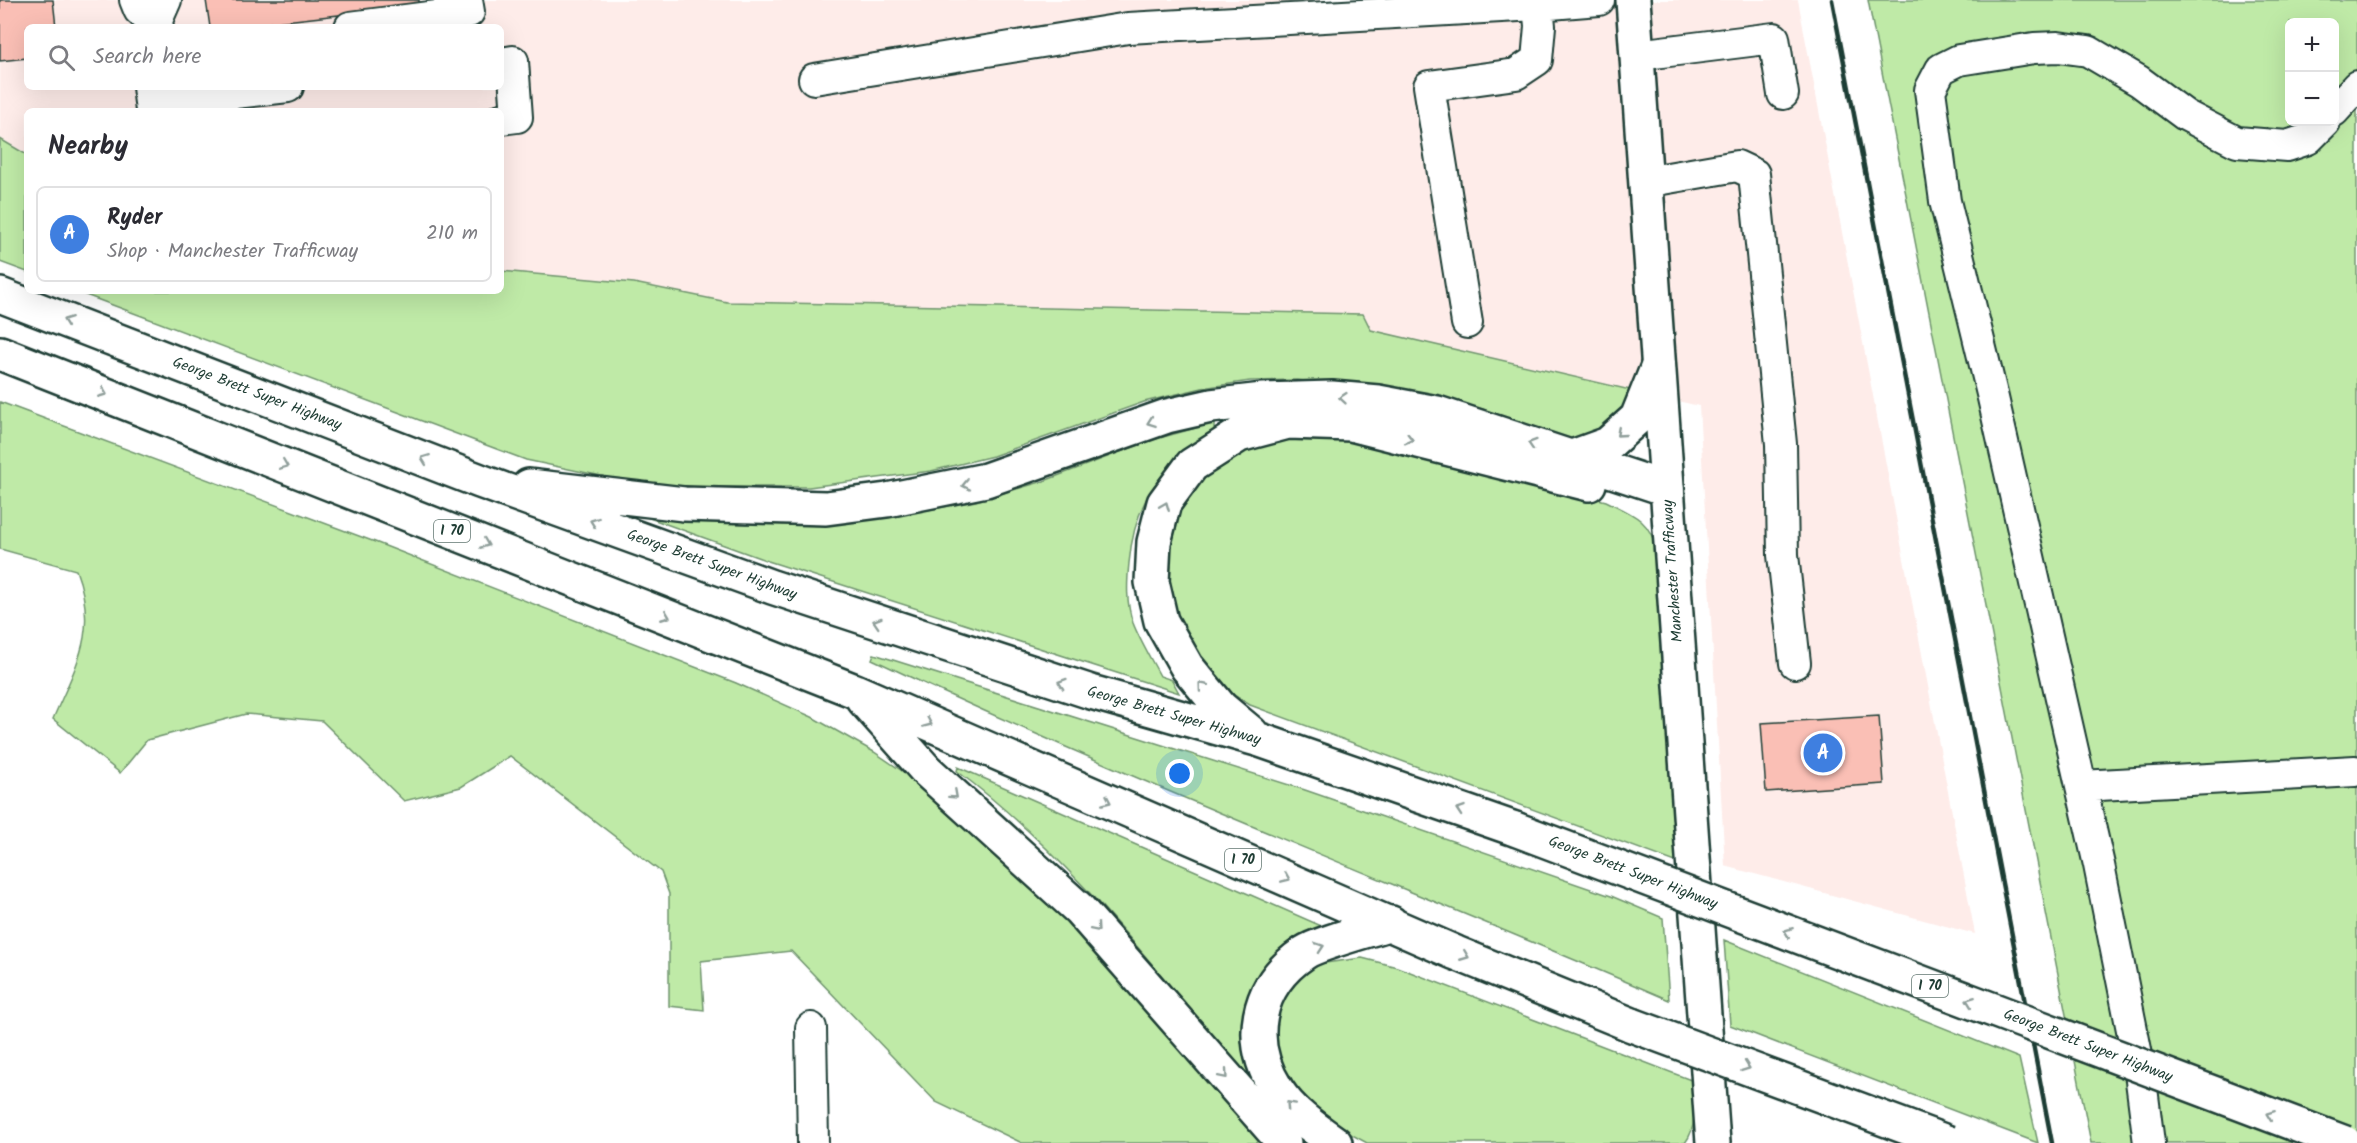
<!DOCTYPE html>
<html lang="en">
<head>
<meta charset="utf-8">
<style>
  body { margin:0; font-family:Kalam,sans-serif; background:#f2f2f3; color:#2b2b33 }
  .controls { position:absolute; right:18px; top:18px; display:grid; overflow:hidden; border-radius:9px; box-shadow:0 6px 24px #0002 }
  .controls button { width:54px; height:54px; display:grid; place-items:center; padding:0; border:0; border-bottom:2px solid #e1e1e2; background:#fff; color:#2b2b33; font:30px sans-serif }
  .you { position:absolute; left:1180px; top:774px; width:21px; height:21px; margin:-15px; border:4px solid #fff; border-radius:50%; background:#1a73e8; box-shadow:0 0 0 9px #1a73e833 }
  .badge { display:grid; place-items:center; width:39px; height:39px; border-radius:50%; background:#111827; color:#fff; font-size:20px; font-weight:700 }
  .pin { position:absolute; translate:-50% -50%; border:3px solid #fff; box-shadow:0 2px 6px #0006 }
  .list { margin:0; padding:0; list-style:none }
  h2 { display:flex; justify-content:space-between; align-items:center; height:78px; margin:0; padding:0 24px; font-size:26px }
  h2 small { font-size:20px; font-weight:400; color:#7c7c81 }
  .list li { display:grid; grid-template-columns:39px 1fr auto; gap:18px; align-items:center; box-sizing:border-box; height:96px; margin:0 12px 12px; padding:0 12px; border:2px solid #e1e1e2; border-radius:9px }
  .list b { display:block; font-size:22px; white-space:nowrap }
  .list p { margin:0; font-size:20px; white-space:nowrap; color:#7c7c81 }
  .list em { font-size:20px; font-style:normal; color:#7c7c81 }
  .icon { flex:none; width:33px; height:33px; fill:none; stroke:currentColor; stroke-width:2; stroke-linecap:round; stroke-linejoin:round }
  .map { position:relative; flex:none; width:2357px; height:1143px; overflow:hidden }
  .search { position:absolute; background:#fff; box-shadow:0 6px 24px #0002; left:24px; top:24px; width:480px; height:66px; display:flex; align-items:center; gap:15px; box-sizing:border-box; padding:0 21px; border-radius:9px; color:#7c7c81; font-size:22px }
  .panel { position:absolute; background:#fff; box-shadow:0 6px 24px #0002; left:24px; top:108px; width:480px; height:186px; border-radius:9px }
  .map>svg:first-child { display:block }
  .built { fill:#feece9; fill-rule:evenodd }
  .green { fill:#bfeaa7; stroke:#6f946e; stroke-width:1.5; fill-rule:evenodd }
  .building { fill:#fabfb5; stroke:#1f3d34; stroke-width:1.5 }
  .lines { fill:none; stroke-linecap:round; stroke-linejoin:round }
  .minor-casing { stroke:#1f3d34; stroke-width:34 }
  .major-casing { stroke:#1f3d34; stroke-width:38 }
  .highway-casing { stroke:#1f3d34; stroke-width:38 }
  .minor { stroke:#fff; stroke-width:30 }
  .major { stroke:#fff; stroke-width:33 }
  .highway { stroke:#fff; stroke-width:33 }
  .rail { stroke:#1f3d34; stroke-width:4.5 }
  .highway-bridge-casing { stroke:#1f3d34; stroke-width:38; stroke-linecap:butt }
  .highway-bridge { stroke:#fff; stroke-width:33 }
  .oneway { stroke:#8f9e9a }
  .labels { text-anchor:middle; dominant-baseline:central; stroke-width:6; stroke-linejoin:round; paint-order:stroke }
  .shield { fill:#fff; stroke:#627771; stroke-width:1.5 }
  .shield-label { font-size:14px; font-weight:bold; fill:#1f3d34 }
  .street-label { font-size:15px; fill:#1f3d34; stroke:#fff }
</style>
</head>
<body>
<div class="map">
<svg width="2357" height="1143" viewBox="0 0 2357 1143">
  <rect width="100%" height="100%" fill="#fff"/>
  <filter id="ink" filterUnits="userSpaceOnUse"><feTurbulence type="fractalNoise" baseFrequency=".0167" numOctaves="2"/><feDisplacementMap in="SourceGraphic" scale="12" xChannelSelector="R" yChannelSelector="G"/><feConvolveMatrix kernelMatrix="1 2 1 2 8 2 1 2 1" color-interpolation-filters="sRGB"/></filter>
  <g filter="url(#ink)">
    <path class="built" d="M0 0H1798L1975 934 1725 866 1699 406 1371 330 1363 314 727 302 634 283 501 271V111H27V155L0 139ZM27 27H501V87H27Z"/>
    <path class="green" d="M1868 0H2357V1143H2091ZM2290 22H2334V122H2290Z
      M0 139 27 155V272L0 262Z
      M501 271 634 283 727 302 1363 314 1371 330 1639 392 1630 413 1577 444 1537 435 1483 409 1422 396 1297 380 1250 381 1202 388 1144 402 993 456 931 471 809 487H673L630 482 526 460 75 291H501Z
      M0 402 375 542 736 683 812 717 874 752 923 785 1025 873 1122 981 1261 1143H1022L936 1102 791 951 701 961 704 1010 669 1006V894L661 872 510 756 461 787 404 801 322 721 246 714 147 740 120 773 53 719C77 663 99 631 76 570L0 549Z
      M1214 423V430C1162 468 1135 497 1129 563 1127 583 1126 603 1133 623 1140 641 1151 659 1160 676L1172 680 1179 693 768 561 644 516 834 523 889 517 976 501 1044 481 1152 440Z
      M1292 431 1368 439 1606 501C1632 514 1649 519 1656 548L1678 863 1250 705 1216 684 1165 602 1164 538 1175 512 1198 479 1224 456Z
      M874 654 1305 790 1611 896 1663 918 1669 1000C1404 886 1133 783 872 659Z
      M958 767 1326 928 1280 951 1262 972 1244 1043 1249 1074 1259 1092C1164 981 1075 859 957 771Z
      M1724 940 2019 1058 2038 1143 1730 1025Z
      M1362 958 1397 967 1691 1080C1693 1102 1699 1125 1685 1143H1367L1347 1132 1317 1110 1290 1083 1279 1063 1274 1026 1279 1005 1289 986 1303 972 1318 964Z"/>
    <path class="building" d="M0 0H53L56 27H27V58L0 61Z
      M206 0H419V6L232 27H210Z
      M1879 716 1884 784 1766 792 1761 723Z"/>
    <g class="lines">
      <g class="minor-casing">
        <path id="minor" d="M135 0 139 10 158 27
          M155 25 166 0
          M350 27 469 12 467 0
          M1637 55 1774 38 1783 94
          M501 63 513 61 517 117 501 119
          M814 79 1128 28 1538 5
          M148 87 151 111
          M173 87 174 100 288 87
          M2334 111 2357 86
          M1645 182 1737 166 1754 174 1781 444 1783 555 1795 663
          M1467 323 1429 86 1516 74 1537 60 1540 26 1538 5 1599 0
          M2081 786 2355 771
          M811 1028 813 1143
          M2149 1143 2139 1065 2099 865 1993 398 1945 201 1930 90 1941 69 1959 60 2034 48 2058 47 2088 51 2139 81 2185 115 2237 142 2287 146 2308 139 2325 122"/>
      </g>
      <g class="major-casing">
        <path id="major" d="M1633 0 1713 1143"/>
      </g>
      <g class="highway-casing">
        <path id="highway" d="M0 295 480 481 772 587 1091 692 1260 740 1515 829
          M0 353 855 691 1456 953 1632 1025
          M1572 457 1608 444 1637 418 1658 366
          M529 486 684 504 826 508 887 500 986 480 1167 416 1211 406 1263 400 1332 398 1378 402 1437 413 1667 489
          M863 699 926 770 1079 909 1284 1143
          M1251 733 1221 708 1187 667 1161 621 1152 582 1154 542 1164 503 1192 465 1239 435 1288 422 1351 424 1589 484
          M1335 1143C1314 1128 1291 1112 1277 1090 1246 1042 1255 986 1304 953 1319 943 1370 930 1391 923"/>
      </g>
      <use href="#minor" class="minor"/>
      <use href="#major" class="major"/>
      <use href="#highway" class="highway"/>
      <path class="rail" d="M1832 0 2052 1143"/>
      <g class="highway-bridge-casing">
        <path id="highway-bridge" d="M1515 829 2345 1143
          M1632 1025 1949 1143"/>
      </g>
      <use href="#highway-bridge" class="highway-bridge"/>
    </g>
    <defs><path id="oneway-chevron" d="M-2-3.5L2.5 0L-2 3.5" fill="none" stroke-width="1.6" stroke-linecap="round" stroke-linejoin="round" transform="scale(1.5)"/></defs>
    <g class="oneway">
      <use href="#oneway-chevron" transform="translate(67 321) rotate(-159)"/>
      <use href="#oneway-chevron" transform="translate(103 393) rotate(22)"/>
      <use href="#oneway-chevron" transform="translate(1343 398) rotate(-175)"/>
      <use href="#oneway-chevron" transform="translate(1151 422) rotate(160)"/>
      <use href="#oneway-chevron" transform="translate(1620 433) rotate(139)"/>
      <use href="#oneway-chevron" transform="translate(1409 439) rotate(14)"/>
      <use href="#oneway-chevron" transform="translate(1532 444) rotate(-162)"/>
      <use href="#oneway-chevron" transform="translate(425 459) rotate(-159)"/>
      <use href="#oneway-chevron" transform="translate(284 465) rotate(22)"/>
      <use href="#oneway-chevron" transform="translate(966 485) rotate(168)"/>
      <use href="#oneway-chevron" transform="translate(1165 506) rotate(-68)"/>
      <use href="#oneway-chevron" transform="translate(594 522) rotate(-160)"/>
      <use href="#oneway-chevron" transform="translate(485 544) rotate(22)"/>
      <use href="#oneway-chevron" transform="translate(666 616) rotate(22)"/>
      <use href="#oneway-chevron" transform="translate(877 622) rotate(-162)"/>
      <use href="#oneway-chevron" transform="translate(1062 683) rotate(-162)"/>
      <use href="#oneway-chevron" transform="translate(1202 686) rotate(-130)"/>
      <use href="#oneway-chevron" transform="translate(928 723) rotate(24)"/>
      <use href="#oneway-chevron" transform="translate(954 795) rotate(42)"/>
      <use href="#oneway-chevron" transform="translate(1107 801) rotate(24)"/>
      <use href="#oneway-chevron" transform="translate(1460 810) rotate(-161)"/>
      <use href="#oneway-chevron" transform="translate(1286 878) rotate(23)"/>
      <use href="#oneway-chevron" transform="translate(1096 928) rotate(49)"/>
      <use href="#oneway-chevron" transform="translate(1788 932) rotate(-159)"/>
      <use href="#oneway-chevron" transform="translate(1320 947) rotate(-19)"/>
      <use href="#oneway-chevron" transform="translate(1465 956) rotate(22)"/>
      <use href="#oneway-chevron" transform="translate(1970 1001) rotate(-159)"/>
      <use href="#oneway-chevron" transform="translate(1746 1067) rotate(20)"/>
      <use href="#oneway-chevron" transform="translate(1224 1075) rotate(49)"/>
      <use href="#oneway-chevron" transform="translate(1290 1105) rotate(-133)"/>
      <use href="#oneway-chevron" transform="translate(2270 1115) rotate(-159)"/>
    </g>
  </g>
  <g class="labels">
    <g class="shield">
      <rect x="434" y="520" width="36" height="22" rx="4.5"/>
      <rect x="1225" y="849" width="36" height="22" rx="4.5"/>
      <rect x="1912" y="975" width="36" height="22" rx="4.5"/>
    </g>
    <g class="shield-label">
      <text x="452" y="531">I 70</text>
      <text x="1243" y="860">I 70</text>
      <text x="1930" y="986">I 70</text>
    </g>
    <g class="street-label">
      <text transform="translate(257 394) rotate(21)">George Brett Super Highway</text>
      <text transform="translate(712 565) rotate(20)">George Brett Super Highway</text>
      <text transform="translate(1673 571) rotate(-94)">Manchester Trafficway</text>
      <text transform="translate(1174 716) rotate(16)">George Brett Super Highway</text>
      <text transform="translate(1633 873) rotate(21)">George Brett Super Highway</text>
      <text transform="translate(2088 1046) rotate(21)">George Brett Super Highway</text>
    </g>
  </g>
</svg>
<div class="controls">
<button>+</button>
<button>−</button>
</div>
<div class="you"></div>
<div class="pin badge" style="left:1823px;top:753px;background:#3f7fe0">A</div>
<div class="search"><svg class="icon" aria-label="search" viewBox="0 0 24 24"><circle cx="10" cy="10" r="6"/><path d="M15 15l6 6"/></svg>Search here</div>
<section class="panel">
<h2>Nearby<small></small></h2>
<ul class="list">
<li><span class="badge" style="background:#3f7fe0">A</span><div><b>Ryder</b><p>Shop · Manchester Trafficway</p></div><em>210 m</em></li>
</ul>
</section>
</div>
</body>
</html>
